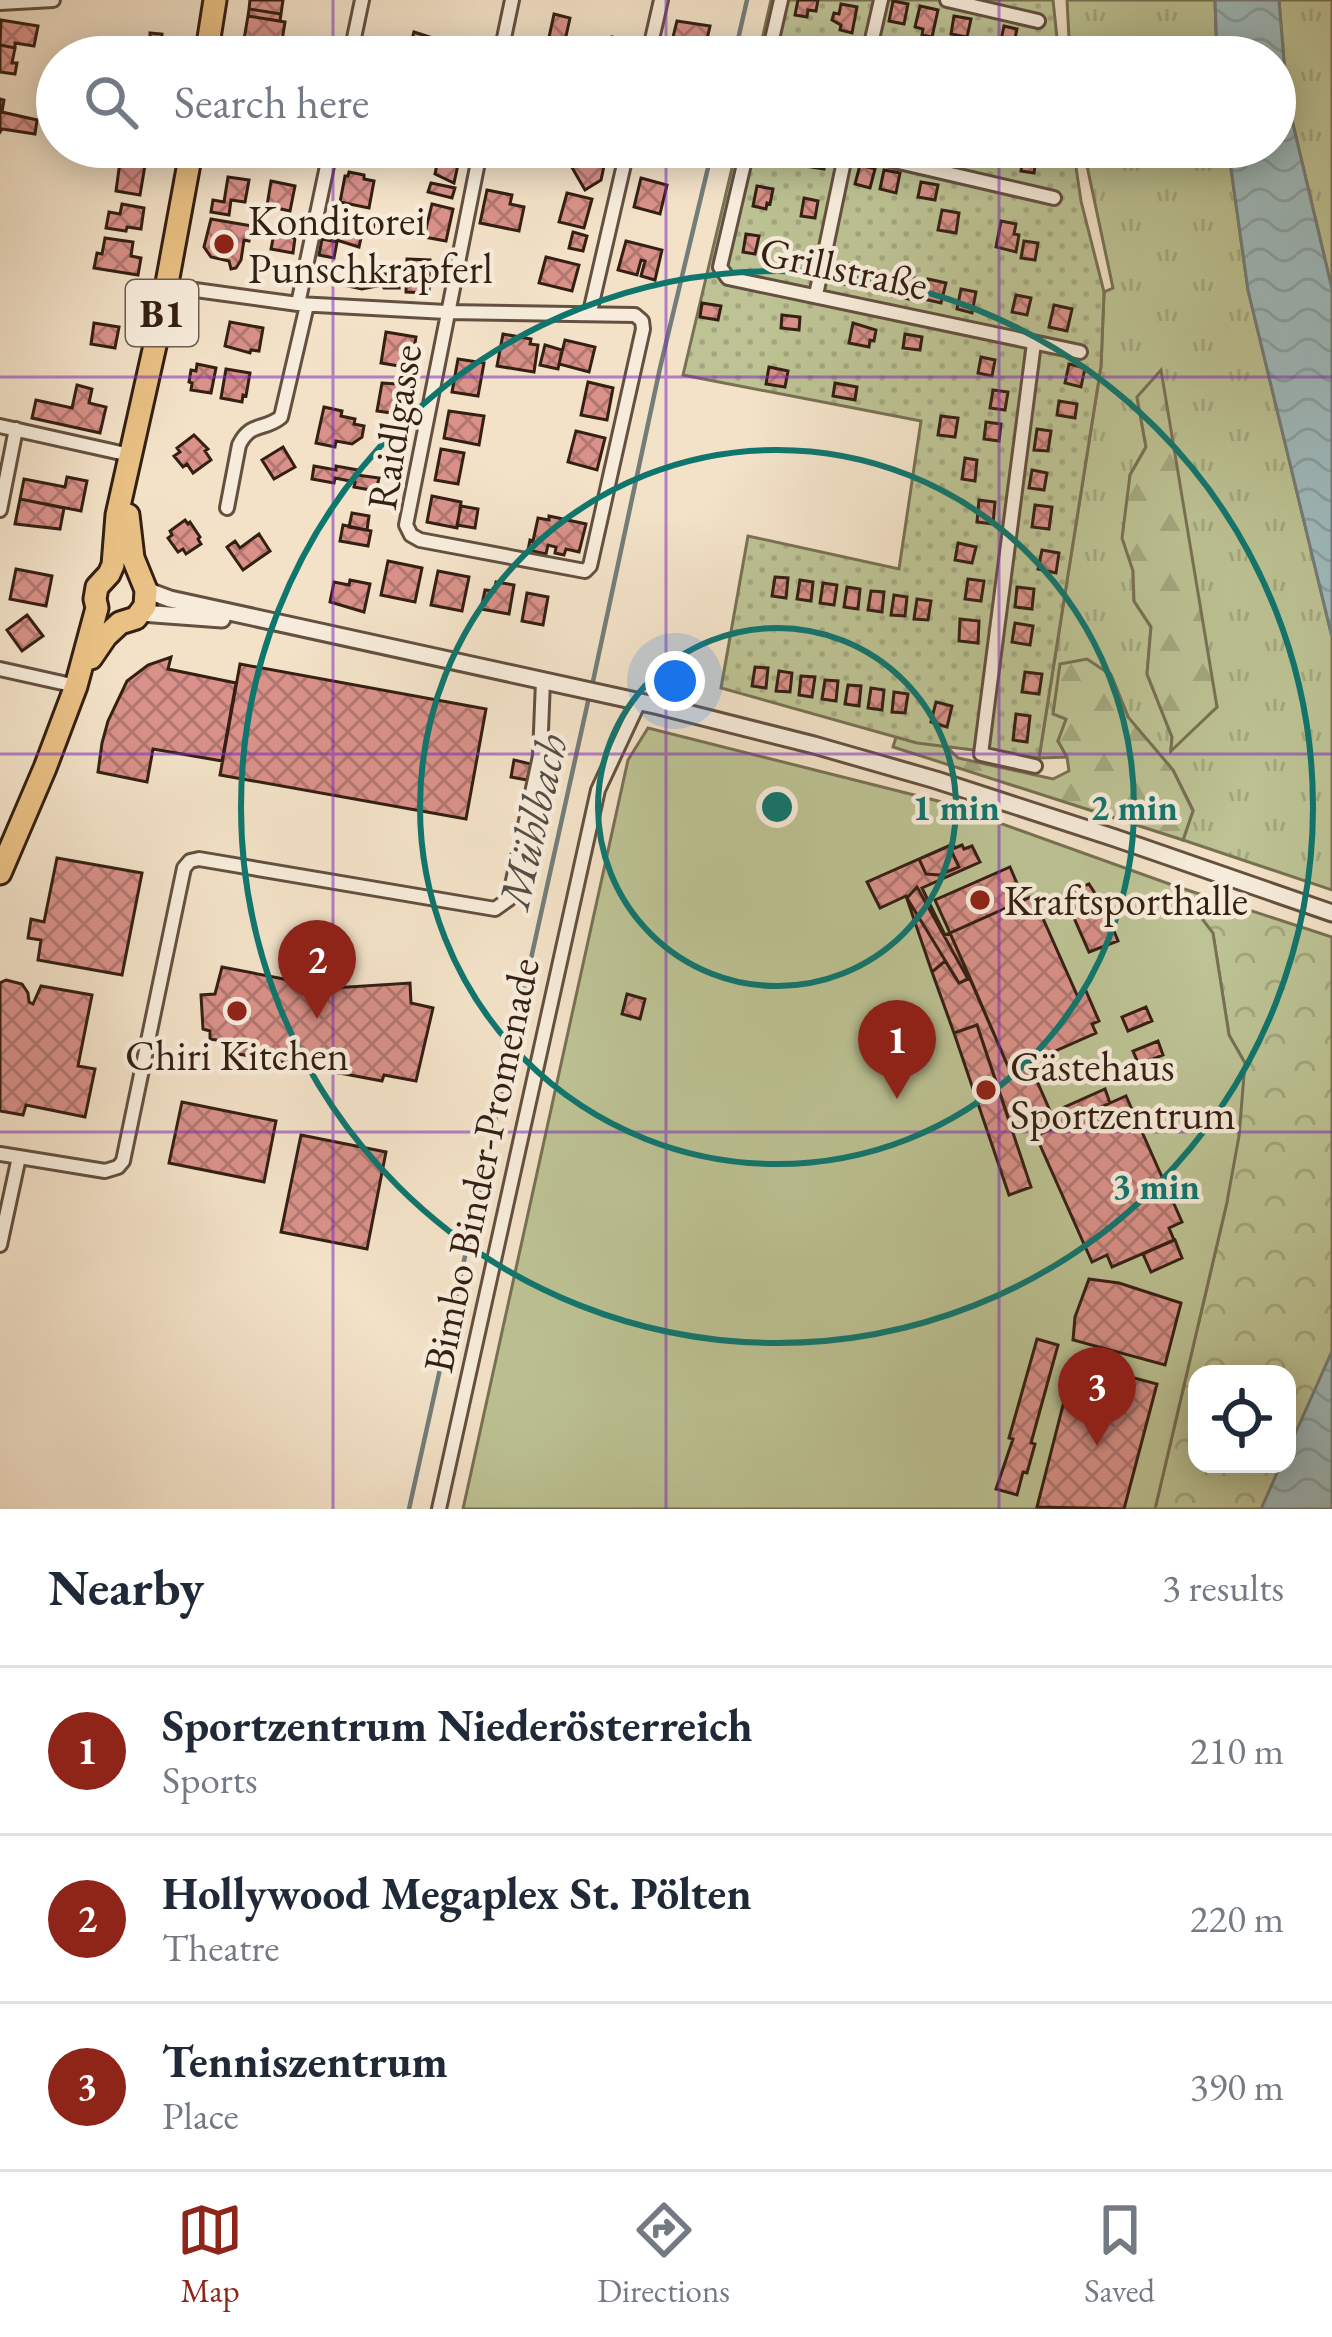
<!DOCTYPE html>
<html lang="en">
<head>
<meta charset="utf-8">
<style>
  body { margin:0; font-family:"EB Garamond",serif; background:#f2f2f3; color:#1f2937 }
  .controls { position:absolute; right:36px; bottom:36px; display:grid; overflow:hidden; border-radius:24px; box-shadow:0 6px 30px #0003 }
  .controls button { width:108px; height:108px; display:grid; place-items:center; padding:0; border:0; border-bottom:3px solid #e0e1e3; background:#fff; color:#1f2937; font:60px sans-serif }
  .you { position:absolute; left:675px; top:681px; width:42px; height:42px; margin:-30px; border:9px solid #fff; border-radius:50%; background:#1a73e8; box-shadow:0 0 0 18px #1a73e833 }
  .badge { display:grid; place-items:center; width:78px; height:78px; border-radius:50%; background:#8f2418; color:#fff; font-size:39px; font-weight:700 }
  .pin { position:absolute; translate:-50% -99px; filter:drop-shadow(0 3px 6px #0008) }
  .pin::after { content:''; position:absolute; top:63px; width:42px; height:36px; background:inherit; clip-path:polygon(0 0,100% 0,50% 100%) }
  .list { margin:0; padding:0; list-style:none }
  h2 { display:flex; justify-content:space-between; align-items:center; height:156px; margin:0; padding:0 48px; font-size:51px }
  h2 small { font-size:39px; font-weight:400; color:#747a83 }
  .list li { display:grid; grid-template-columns:78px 1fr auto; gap:36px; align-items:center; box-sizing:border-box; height:168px; padding:0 48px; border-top:3px solid #e0e1e3 }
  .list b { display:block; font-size:45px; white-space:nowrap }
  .list p { margin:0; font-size:39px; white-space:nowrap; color:#747a83 }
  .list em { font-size:39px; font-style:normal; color:#747a83 }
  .icon { flex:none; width:66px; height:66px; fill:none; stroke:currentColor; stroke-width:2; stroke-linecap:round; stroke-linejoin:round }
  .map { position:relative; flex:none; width:1332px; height:1509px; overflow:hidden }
  .search { position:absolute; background:#fff; box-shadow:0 6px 30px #0003; left:36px; right:36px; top:36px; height:132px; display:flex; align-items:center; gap:30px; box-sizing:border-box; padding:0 42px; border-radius:66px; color:#747a83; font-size:45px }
  .sheet { height:660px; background:#fff }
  nav { display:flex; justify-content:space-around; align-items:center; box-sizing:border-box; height:168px; border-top:3px solid #e0e1e3; background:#fff; font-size:33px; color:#747a83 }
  nav a { display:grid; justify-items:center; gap:6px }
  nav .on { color:#8f2418 }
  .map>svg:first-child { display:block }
  .grass { fill:url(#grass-tufts); stroke:#787154; stroke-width:3; fill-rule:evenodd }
  .forest { fill:url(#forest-firs); stroke:#787154; stroke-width:3 }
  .park { fill:url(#park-crowns); stroke:#787154; stroke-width:3; fill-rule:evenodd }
  .garden { fill:url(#garden-dots); stroke:#787154; stroke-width:3 }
  .pitch { fill:#bdc394; stroke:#787154; stroke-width:3 }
  .water { fill:url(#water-waves); stroke:#747d7a; stroke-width:3 }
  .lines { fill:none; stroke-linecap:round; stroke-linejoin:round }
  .stream { stroke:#747d7a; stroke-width:4.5 }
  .building { fill:url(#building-cross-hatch); stroke:#341f13; stroke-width:3 }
  .minor-casing { stroke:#645040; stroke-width:18 }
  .tertiary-casing { stroke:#645040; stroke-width:21 }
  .primary-casing { stroke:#341f13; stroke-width:27 }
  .minor { stroke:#f7ecdb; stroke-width:12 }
  .tertiary { stroke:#f7ecdb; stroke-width:15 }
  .primary { stroke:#eac184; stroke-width:21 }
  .grid { fill:none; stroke:#7b2cbf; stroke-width:3; stroke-opacity:0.55 }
  .ring { fill:none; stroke:#0f766e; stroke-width:6 }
  .poi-dot { fill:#8f2418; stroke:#f7ecdb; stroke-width:4.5 }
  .labels { text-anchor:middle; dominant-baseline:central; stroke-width:9; stroke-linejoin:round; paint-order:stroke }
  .shield { fill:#f7ecdb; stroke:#6e5c4f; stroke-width:3 }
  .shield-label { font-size:39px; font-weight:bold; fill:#341f13 }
  .poi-label { font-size:42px; fill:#341f13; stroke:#f7ecdb; text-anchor:start }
  .street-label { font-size:42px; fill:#341f13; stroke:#f7ecdb }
  .water-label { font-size:45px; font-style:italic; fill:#544e47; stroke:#f7ecdb }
  .centre { fill:#0f766e; stroke:#f7ecdb; stroke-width:6 }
  .ring-label { font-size:36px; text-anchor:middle; font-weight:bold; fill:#0f766e; stroke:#f7ecdb; stroke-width:9; stroke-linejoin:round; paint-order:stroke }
</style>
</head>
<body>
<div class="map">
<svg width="1332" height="1509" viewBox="0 0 1332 1509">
  <defs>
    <pattern id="grass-tufts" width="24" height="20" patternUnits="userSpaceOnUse" patternTransform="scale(3)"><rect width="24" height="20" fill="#bdc394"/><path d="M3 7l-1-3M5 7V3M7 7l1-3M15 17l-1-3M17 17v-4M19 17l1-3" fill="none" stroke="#a3a77f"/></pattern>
    <pattern id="forest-firs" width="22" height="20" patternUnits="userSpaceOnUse" patternTransform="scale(3)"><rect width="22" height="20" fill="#bdc394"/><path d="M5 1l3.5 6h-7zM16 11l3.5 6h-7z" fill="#a3a77f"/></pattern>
    <pattern id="park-crowns" width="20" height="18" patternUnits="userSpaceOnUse" patternTransform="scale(3)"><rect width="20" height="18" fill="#bdc394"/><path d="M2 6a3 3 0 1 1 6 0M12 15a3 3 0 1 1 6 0" fill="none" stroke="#a3a77f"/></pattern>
    <pattern id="garden-dots" width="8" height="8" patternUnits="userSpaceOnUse" patternTransform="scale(3)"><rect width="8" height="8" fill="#bdc394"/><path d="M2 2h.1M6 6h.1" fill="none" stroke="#a3a77f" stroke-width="1.8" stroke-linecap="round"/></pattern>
    <pattern id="water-waves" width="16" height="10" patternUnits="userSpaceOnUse" patternTransform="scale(3)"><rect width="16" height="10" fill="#9fbcbf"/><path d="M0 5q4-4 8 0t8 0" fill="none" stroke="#8aa1a3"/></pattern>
    <pattern id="building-cross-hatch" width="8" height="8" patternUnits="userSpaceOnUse" patternTransform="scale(3)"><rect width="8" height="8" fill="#d99189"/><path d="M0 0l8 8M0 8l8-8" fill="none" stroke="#b1766f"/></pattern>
  </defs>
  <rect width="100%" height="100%" fill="#f3e2c8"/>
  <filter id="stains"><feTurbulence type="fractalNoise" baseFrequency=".00167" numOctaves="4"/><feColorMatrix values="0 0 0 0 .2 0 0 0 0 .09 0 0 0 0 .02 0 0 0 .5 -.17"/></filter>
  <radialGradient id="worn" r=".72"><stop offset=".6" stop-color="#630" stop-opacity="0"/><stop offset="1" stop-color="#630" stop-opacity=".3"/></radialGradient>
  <path class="grass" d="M1067 0H1215L1217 57H1070Z
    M1279 0H1332V289L1287 99Z
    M1083 147H1228L1248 290 1332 637V890L1183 840 1193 810 1173 770 1129 719 1111 675 1067 719 1058 741 1067 757 1039 758 1101 366 1104 292 1113 288ZM1137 397 1217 707 1171 749 1172 737 1147 674 1151 627 1134 601 1130 475 1146 447Z"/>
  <path class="forest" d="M1161 370 1217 707 1171 751 1172 737 1147 674 1151 627 1134 601 1133 571 1122 538 1130 475 1146 447 1137 397Z
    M1087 659 1111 675 1128 717 1173 770 1193 811 1183 840 893 747 896 737 947 747 958 758 1053 779 1069 771 1067 757 1058 741 1066 719 1053 714 1060 664Z"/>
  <path class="park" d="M1178 887 1332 937V1509H1155L1227 1202 1245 1063 1229 1035 1213 934ZM1197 1374H1287V1464H1197Z"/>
  <path class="garden" d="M771 0H1053L1059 57H758Z
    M737 147H1073L1081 201 1104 292 1101 366 1039 758 917 743 721 688 748 536 899 569 921 421 683 375Z"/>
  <path class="pitch" d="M648 728 938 801 1178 887 1213 933 1229 1035 1245 1063 1239 1136 1227 1202 1155 1509H463L628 760Z"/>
  <path class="water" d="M1215 0H1279L1287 99 1332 289V637L1248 290 1228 147H1275V57H1217Z
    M1332 1351V1509H1261L1281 1464H1287V1452Z"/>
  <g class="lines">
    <path class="stream" d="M734 57 747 0
      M592 686 660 368 713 147
      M409 1509 589 697"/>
  </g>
  <path class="building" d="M250 0H283L281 14 249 9Z
    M798 0H818L816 11 808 10 807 17 795 15Z
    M893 1 908 4 904 24 889 21Z
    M841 4 857 7 852 33 840 30 841 25 832 20 834 13 839 14Z
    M920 6 938 10 932 37 922 35 923 29 915 27Z
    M249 9 281 14 280 21 248 16Z
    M554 14 570 18 564 45 548 42Z
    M248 16 285 22 281 47 290 48 288 57H241Z
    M954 16 971 19 967 37 951 34Z
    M1 20 38 26 34 46 15 43V48L0 45Z
    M677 21 710 26 705 48 672 41Z
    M1004 26 1017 29 1013 47 1000 45Z
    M414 32 439 40 435 54 410 46Z
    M150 33 162 34 161 41H168L167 53 160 52V57H148V51H142L143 39 150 40Z
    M612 37 631 42 628 57H585L589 38 611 43Z
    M0 45 15 48 12 63H17L15 74 0 72Z
    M0 99 4 100 2 112 37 120 35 134 2 129 0 132Z
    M122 147H148L140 195 116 191Z
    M351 147H377L373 165 349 160Z
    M573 147H608L601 180 585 190 563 152Z
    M765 147 781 149 777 164 762 160Z
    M986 147 1002 148 998 165 983 162Z
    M1021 151 1037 154 1034 173 1021 171 1022 164 1019 163Z
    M808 153 826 156 824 169 805 166Z
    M439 155 459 160 454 183 435 174Z
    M860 165 875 169 870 188 855 184Z
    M884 170 900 173 896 193 880 189Z
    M349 172 364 175V179L374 181 369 208 340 202 345 176H348Z
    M228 177 249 180 245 202 231 200 229 215 211 212 213 200 224 202Z
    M641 178 667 185 660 214 634 207Z
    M271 181 295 186 290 211 267 206Z
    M921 182 938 185 935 200 918 197Z
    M431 183 455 188 452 198 428 192Z
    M757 186 773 189 770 204 767 203 766 209 753 206Z
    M487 190 512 195 510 204 524 207 519 231 480 223Z
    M567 193 592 199 584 228 559 222Z
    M804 198 818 201 815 218 801 216Z
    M122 204 144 208 141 229 127 227 126 231 106 228 109 212 120 214Z
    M432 204 453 209 446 241 424 237Z
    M942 210 959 213 956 233 938 230Z
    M337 218 362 223 364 219 375 221 372 235 362 233 359 247 333 239Z
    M211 219 252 226 249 241 244 240 241 260 236 268 231 269 229 261 211 257 204 247Z
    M1001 221 1016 224 1014 234 1019 235 1016 252 996 247Z
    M573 232 587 236 583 251 569 248Z
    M274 234 295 238 293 253 271 249Z
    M746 234 759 236 755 254 743 252Z
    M105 238 133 242 131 256 141 258 138 275 94 268 97 253 102 254Z
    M322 239 337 242 334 258 319 255Z
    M626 241 662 250 655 280 641 276 645 261 641 260 637 275 618 270Z
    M1024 241 1038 243 1035 260 1021 258Z
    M546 257 579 265 572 291 539 283Z
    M407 259 430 260 429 293 406 292Z
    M839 262 854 265 851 285 835 283Z
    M362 268 381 272 382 278 384 274H396L399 288H384L382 285 362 289 348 286 349 274 356 273Z
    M869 269 883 272 879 289 865 286Z
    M897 275 914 278 909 299 892 296Z
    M928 279 946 283 941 303 924 299Z
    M961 289 976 292 972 313 957 309Z
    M1016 295 1031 298 1027 315 1012 312Z
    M702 303 721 306 718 320 700 317Z
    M1054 305 1072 309 1067 331 1049 327Z
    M782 315 800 317 799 330 781 328Z
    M230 322 263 328 259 351 251 350 250 353 225 346Z
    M94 323 119 327 115 348 91 344Z
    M853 323 876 330 874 341 870 340 869 347 849 343Z
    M386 332 416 337 411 368 381 363Z
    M503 334 531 339 530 344 538 345 534 372 497 366Z
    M905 334 922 337 920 350 903 348Z
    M565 340 595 347 589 372 559 364Z
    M545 345 562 350 558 369 540 365Z
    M981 357 995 360 992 376 978 373Z
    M458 359 484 363 478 396 452 392Z
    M197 364 216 368 211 393 191 390 192 383 189 382 191 370 196 371Z
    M1069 364 1085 368 1081 387 1065 383Z
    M769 367 788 371 785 387 766 384Z
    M226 369 250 373 246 396 243 395 242 402 221 398Z
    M588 382 613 388 607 420 581 415Z
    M382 383 411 385 406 415 377 411Z
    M835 383 857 387 855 400 833 396Z
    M77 385 92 389 89 403 106 407 100 433 32 418 36 400 72 408Z
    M993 390 1008 392 1005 410 990 408Z
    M1059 401 1077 404 1075 418 1057 415Z
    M324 407 342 411 341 416 355 419 354 424 364 426 362 437 352 444 336 441 335 447 316 443Z
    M449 411 484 416 479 445 444 438Z
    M941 416 958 418 955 437 938 435Z
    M986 422 1001 424 999 441 984 439Z
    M1037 429 1051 431 1048 451 1034 450Z
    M576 431 605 438 597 470 568 462Z
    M194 435 208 449 205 451 211 460 193 473 187 464 183 467 174 456 180 452 177 448Z
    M283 447 295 467 274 479 262 460Z
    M441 449 464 453 458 484 435 480Z
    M965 458 977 460 975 481 962 479Z
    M314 466 336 470V466L358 470 357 475 379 478 376 491 354 487 355 482 335 478 334 483 312 479Z
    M1032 470 1047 473 1044 490 1029 488Z
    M67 477 87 481 81 511 20 499 24 479 65 487Z
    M432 496 461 502 457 528 427 522Z
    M20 499 64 508 60 529 15 524Z
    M979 500 995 502 993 524 977 522Z
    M1035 505 1052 507 1049 529 1032 527Z
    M461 506 478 509 475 528 457 525Z
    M352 513 369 516 367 530 349 527Z
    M549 516 586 524 579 552 566 549 564 555 555 553 556 547 548 545 546 554 528 550 530 540 533 541 538 518 549 520Z
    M185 520 188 524 190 522 200 537 198 539 201 544 186 554 183 549 178 552 168 538 172 535 170 531Z
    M343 525 371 531 368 546 340 541Z
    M259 534 270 551 243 570 227 547 235 541 240 548Z
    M958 543 976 547 972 563 955 560Z
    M1042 550 1059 553 1056 573 1038 569Z
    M388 561 422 568 415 602 381 595Z
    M16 569 52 576 46 606 10 599Z
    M438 571 469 577 462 611 431 605Z
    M775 577 788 578 786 598 772 596Z
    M968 579 984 581 981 601 965 599Z
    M350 580 370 584 364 612 330 602 334 582 349 585Z
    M800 580 813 582 811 601 797 599Z
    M496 582 514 585 509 614 481 609 485 590 494 591Z
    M823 583 837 585 834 605 820 603Z
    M847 587 860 589 858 609 844 607Z
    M1017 587 1034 589 1032 609 1015 607Z
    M871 591 884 592 882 612 868 610Z
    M527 593 548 597 543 625 522 621Z
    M894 595 907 597 905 616 891 615Z
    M917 599 931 601 928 620 914 619Z
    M27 615 43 636 22 651 7 630Z
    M960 619 979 621 978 643 959 641Z
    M1015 623 1033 626 1030 645 1012 642Z
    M171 657 168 669 236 683 222 761 153 749 147 782 98 772 102 743 108 721 127 681 148 665Z
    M240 664 486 709 466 819 220 775Z
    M755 667 768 668 766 688 752 686Z
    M779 671 792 673 790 692 776 691Z
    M1025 672 1042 674 1039 694 1022 692Z
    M801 676 815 677 812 697 799 695Z
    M825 680 838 681 836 701 822 699Z
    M848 685 861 686 859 706 845 704Z
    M871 688 884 690 882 710 868 708Z
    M894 692 908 694 905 713 892 712Z
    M936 702 952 706 947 727 931 722Z
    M1016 714 1030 716 1027 742 1013 740Z
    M514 760 531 764 527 780 511 777Z
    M953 844 955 848 962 845 964 849 972 846 980 862 922 888 945 935 950 933 970 978 959 983 945 961 932 972 906 896 880 908 867 882Z
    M949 846 959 867 939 875 926 874 919 859Z
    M57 858 142 873 122 975 38 960 41 940 28 938 31 919 44 922Z
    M1010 867 1024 900 950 933 935 900Z
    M1089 884 1105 909 1118 941 1089 952 1064 895Z
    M917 887 968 979 959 983 907 898Z
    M1033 896 1077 995 1086 991 1099 1021 1092 1024 1096 1033 1010 1071 950 933Z
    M945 961 959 983 970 978 1010 1071 1029 1063 1051 1113 1105 1089 1110 1103 1036 1136 1027 1115 1010 1123 977 1025 954 1033 932 972Z
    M222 967 289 980 294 968 333 988 410 983 411 1003 433 1008 416 1081 384 1075 382 1081 233 1053 235 1043 210 1039V1031L203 1029 201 995 215 994Z
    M6 980 22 984 28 993 29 1002 33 1004 41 986 92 995 78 1066 95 1069 85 1117 26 1105 23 1115 0 1111V983Z
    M627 994 645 999 640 1019 622 1014Z
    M1146 1007 1152 1021 1128 1031 1122 1017Z
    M977 1025 1031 1187 1009 1195 954 1033Z
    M1158 1041 1163 1055 1139 1065 1133 1051Z
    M1126 1096 1182 1222 1169 1228 1174 1240 1112 1267 1107 1255 1092 1262 1036 1136Z
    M182 1102 276 1121 264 1182 169 1163Z
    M301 1135 386 1152 367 1249 281 1232Z
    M1175 1240 1182 1258 1151 1272 1143 1254Z
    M1089 1279 1119 1283 1181 1303 1165 1365 1073 1340 1075 1317Z
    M1037 1339 1058 1345 1031 1443 1035 1444 1027 1473 1023 1472 1017 1495 996 1489 1013 1439 1009 1438Z
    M1074 1362 1157 1384 1124 1509 1037 1507Z"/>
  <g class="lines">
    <g class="minor-casing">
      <path id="minor" d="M947 0 1038 21
        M0 3 53 0
        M350 57 362 0
        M500 57 512 0
        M648 57 661 0
        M768 57 781 0
        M868 57 881 0
        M748 147 720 267 728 278 1080 352
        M847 150 1054 198
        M166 286 298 304 446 312 635 315 642 321 643 329 590 566 585 571 420 540 411 535 406 525 481 147
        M816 295 847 147
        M298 304 331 147
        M590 312 628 147
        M1034 343 981 754 1035 766
        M0 426 130 455
        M227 508 239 445C251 421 264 431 281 417L307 305
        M0 510 16 429
        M0 669 76 686
        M0 1154 105 1171 118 1167 123 1161 184 868 190 861 199 859 495 909 509 899 540 756 543 681
        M0 1245 19 1157
        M439 1509 598 790 639 702"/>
    </g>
    <g class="tertiary-casing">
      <path id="tertiary" d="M146 590 170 599 659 706 814 745 936 780 1115 838 1332 913
        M141 613 222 619"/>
    </g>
    <g class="primary-casing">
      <path id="primary" d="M206 57 215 0
        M91 658 106 636 120 623 136 618 145 606 146 590 133 558 128 515
        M0 873 45 768 76 686 97 608 95 599 97 587 109 574 113 565 117 515 158 332 192 147"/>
    </g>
    <use href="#minor" class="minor"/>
    <use href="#tertiary" class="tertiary"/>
    <use href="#primary" class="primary"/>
  </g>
  <path class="grid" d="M333 0V57M666 0V57M999 0V57M333 147V1509M666 147V1509M999 147V1509M0 377H1332M0 754H1332M0 1132H1332"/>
  <g class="ring">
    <circle cx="777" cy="807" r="179"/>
    <circle cx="777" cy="807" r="357"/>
    <circle cx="777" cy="807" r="536"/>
  </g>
  <g class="poi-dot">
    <circle cx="224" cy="244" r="12"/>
    <circle cx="980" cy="900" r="12"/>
    <circle cx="237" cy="1011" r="12"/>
    <circle cx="986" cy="1090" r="12"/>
  </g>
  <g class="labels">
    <rect class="shield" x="126" y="280" width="72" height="66" rx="9"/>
    <g class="shield-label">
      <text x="162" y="313">B1</text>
    </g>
    <g class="poi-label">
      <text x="248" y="220">Konditorei<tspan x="248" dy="48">Punschkrapferl</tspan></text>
      <text x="1004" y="900">Kraftsporthalle</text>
      <text x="237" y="1055" text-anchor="middle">Chiri Kitchen</text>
      <text x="1010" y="1066">Gästehaus<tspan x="1010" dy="48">Sportzentrum</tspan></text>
    </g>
    <g class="street-label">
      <text transform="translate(844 268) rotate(12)">Grillstraße</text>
      <text transform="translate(394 427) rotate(-81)">Raidlgasse</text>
      <text transform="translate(481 1165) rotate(-78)">Bimbo Binder-Promenade</text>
    </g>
    <g class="water-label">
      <text transform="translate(532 821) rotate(-77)">Mühlbach</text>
    </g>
  </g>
  <circle cx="777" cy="807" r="18" class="centre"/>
  <g class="ring-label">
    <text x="956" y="820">1 min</text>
    <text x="1134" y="820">2 min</text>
    <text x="1156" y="1199">3 min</text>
  </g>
  <rect width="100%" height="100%" filter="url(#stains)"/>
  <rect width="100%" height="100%" fill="url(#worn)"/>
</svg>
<div class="controls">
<button><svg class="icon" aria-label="locate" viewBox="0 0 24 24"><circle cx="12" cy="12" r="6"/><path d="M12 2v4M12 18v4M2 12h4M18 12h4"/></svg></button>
</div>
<div class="you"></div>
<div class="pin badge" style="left:897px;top:1099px">1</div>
<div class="pin badge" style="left:317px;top:1019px">2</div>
<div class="pin badge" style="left:1097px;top:1446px">3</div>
<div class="search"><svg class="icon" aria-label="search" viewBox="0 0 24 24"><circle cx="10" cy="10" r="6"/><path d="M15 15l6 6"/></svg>Search here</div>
</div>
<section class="sheet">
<h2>Nearby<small>3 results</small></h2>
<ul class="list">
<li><span class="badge">1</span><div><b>Sportzentrum Niederösterreich</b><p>Sports</p></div><em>210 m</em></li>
<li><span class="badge">2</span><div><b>Hollywood Megaplex St. Pölten</b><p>Theatre</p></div><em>220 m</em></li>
<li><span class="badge">3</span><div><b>Tenniszentrum</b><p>Place</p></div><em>390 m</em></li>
</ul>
</section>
<nav>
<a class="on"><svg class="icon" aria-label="map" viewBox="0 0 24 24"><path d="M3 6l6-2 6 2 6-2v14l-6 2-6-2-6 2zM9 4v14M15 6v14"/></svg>Map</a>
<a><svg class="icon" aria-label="directions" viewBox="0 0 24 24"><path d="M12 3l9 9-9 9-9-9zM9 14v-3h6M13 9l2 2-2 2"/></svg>Directions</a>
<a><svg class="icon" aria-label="saved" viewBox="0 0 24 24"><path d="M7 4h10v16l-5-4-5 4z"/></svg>Saved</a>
</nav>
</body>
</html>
